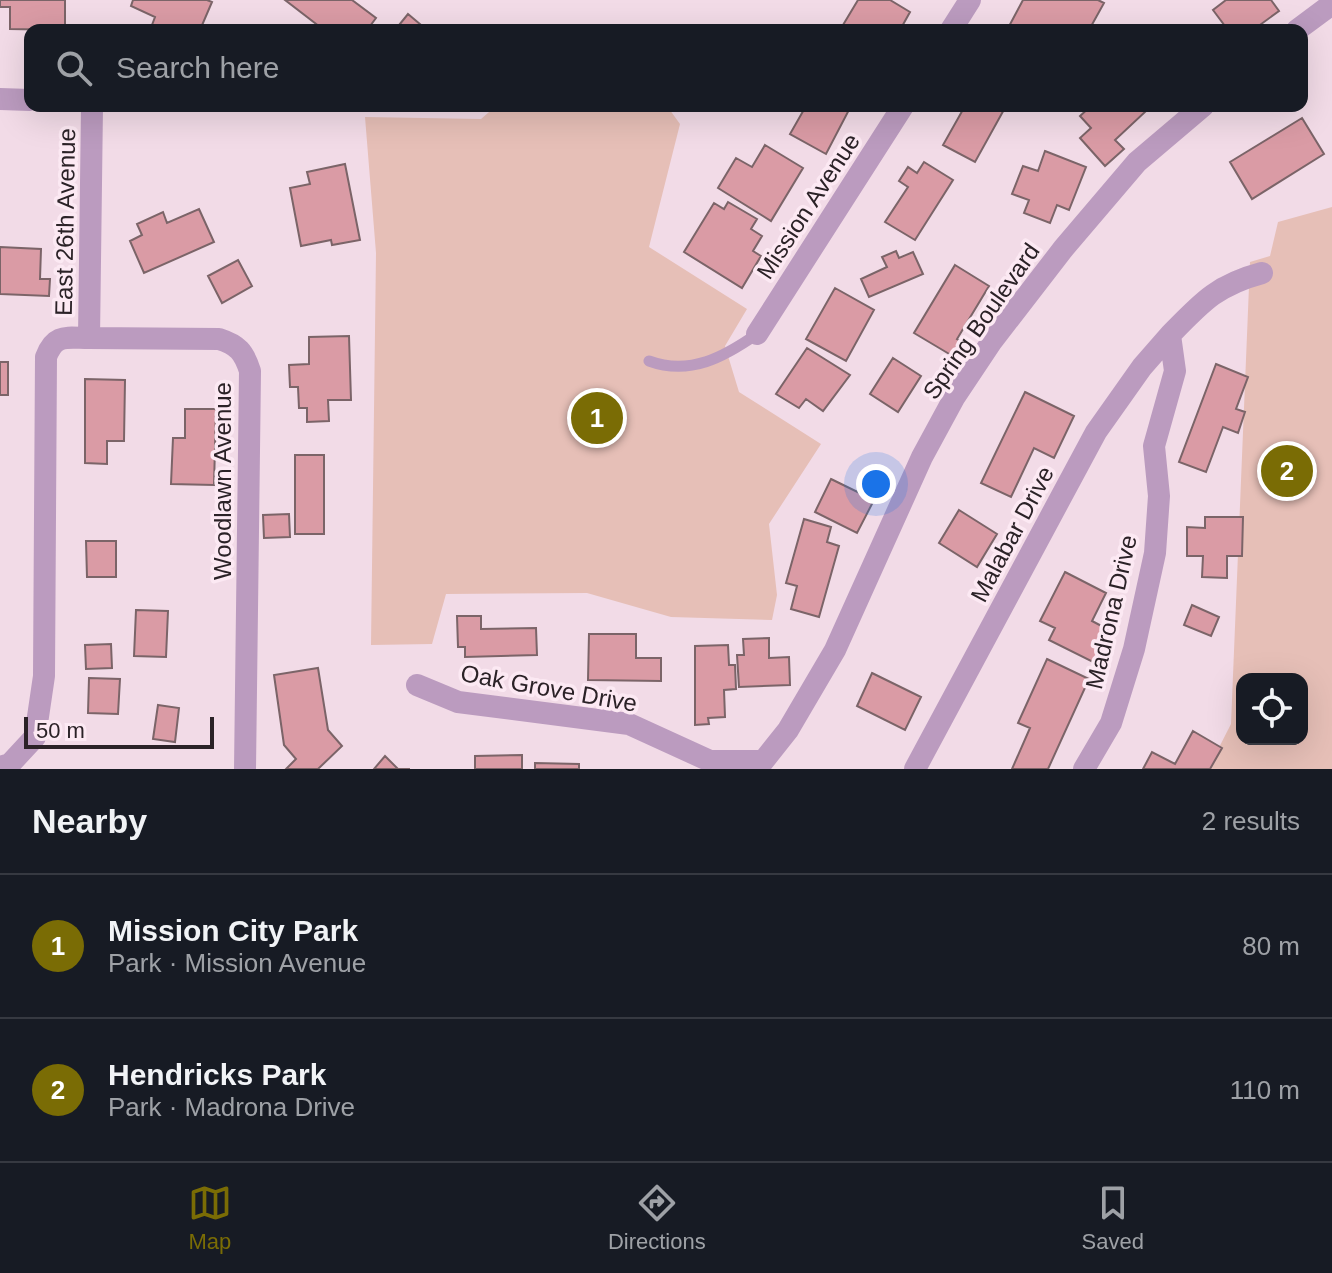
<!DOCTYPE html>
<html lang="en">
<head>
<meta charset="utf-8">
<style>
  body { margin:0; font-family:Arial,sans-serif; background:#242831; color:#f1f3f6 }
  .controls { position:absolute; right:24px; bottom:24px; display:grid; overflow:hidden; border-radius:16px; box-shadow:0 8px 32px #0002 }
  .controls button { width:72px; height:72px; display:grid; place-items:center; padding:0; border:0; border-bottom:2px solid #363941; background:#171b24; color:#f1f3f6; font:40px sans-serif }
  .scale { position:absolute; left:24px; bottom:20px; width:190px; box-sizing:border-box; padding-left:8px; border:4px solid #2b2227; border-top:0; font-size:22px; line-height:28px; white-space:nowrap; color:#2b2227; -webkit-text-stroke:6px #fce9f3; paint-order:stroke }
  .you { position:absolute; left:876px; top:484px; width:28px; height:28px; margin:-20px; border:6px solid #fff; border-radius:50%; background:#1a73e8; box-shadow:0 0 0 12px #1a73e833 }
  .badge { display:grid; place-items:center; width:52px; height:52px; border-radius:50%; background:#7a6c05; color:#fff; font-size:26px; font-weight:700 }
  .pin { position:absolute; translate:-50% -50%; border:4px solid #fff; box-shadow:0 2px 8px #0006 }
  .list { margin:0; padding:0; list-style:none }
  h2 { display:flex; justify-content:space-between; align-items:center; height:104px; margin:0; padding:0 32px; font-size:34px }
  h2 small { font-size:26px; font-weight:400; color:#9ea1a6 }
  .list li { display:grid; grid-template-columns:52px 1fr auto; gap:24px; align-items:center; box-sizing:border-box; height:144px; padding:0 32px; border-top:2px solid #363941 }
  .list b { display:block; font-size:30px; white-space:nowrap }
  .list p { margin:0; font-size:26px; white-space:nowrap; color:#9ea1a6 }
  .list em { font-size:26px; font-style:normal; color:#9ea1a6 }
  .icon { flex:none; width:44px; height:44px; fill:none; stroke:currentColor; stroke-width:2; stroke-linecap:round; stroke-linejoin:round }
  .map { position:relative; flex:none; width:1332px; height:769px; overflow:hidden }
  .search { position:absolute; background:#171b24; box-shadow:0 8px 32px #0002; left:24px; right:24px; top:24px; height:88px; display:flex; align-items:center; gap:20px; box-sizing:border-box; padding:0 28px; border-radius:16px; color:#9ea1a6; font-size:30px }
  .sheet { height:392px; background:#171b24 }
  nav { display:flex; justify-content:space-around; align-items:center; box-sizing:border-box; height:112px; border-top:2px solid #363941; background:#171b24; font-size:22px; color:#9ea1a6 }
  nav a { display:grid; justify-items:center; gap:4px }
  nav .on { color:#7a6c05 }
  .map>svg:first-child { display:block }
  .green { fill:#e6bfb7; fill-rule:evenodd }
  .building { fill:#da9ba5; stroke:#7b6468; stroke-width:2 }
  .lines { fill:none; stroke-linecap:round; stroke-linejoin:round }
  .lane { stroke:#bb9bbf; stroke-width:11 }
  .street { stroke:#bb9bbf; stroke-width:22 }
  .labels { text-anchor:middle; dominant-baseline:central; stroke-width:7; stroke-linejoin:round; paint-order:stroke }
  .street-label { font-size:24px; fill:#2b2227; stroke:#fce9f3 }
</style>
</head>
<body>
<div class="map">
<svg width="1332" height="769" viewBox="0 0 1332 769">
  <rect width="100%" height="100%" fill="#f2dbe7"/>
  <path class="green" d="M496 106H667L680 124 649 247 747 309 725 346 739 392 821 444 769 524 777 595 772 620 671 617 587 593 446 594 432 644 371 645 376 253 365 117 481 119Z
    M1332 207V769H1208L1231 724 1250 262 1270 256 1278 222ZM1242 679H1302V739H1242Z"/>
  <path class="building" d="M0 0H65V30L10 29V7H0Z
    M133 0H207L212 2 200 30H163L152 25 155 17 131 6Z
    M285 0H352L376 18 367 30H324Z
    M858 0H890L910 12 900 30H840Z
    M1023 0H1098L1104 3 1089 30H1007Z
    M1226 0H1271L1279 11 1253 30H1228L1213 10Z
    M408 14 427 30H395Z
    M806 106H851L826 154 790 134Z
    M965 106H1006L975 162 943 145Z
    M1091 106H1140L1145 112 1115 140 1124 149 1105 166 1080 138 1091 128 1080 116Z
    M1302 118 1324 154 1252 199 1230 162Z
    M765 145 803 168 771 221 718 188 736 158 752 167Z
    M1045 151 1086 167 1069 210 1057 205 1050 223 1024 213 1029 200 1012 194 1023 166 1038 171Z
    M924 162 953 180 915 240 885 222 908 187 899 181 908 167 917 173Z
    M345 164 360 240 332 245 331 240 301 246 290 188 310 184 307 172Z
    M728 202 757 219 751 229 762 236 753 251 761 256 742 288 684 252 714 203 724 209Z
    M199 209 214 242 144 273 130 241 142 235 137 224 163 212 167 223Z
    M0 247 41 249 40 279H50L49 296 0 294Z
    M896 251 899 258 913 252 923 274 869 297 861 279 887 267 882 257Z
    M238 260 252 286 222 303 208 276Z
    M955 265 989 286 957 339 970 346 961 361 914 333Z
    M835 288 874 310 846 361 806 339Z
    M349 336 351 400H328L329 421 307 422V408H299L298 387H290L289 365 309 364V337Z
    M807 348 850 375 823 411 806 399 799 408 776 394Z
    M893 358 921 376 898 412 870 394Z
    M0 362H8V395H0Z
    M1216 364 1248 377 1236 409 1245 412 1238 433 1223 427 1206 472 1179 462Z
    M85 379 125 380 124 441H107V464L85 463Z
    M1025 392 1074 416 1054 458 1034 448 1011 497 981 483Z
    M185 409H216L214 485 171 484 173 438H185Z
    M295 455H324V534H295Z
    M831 479 874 500 857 533 815 512Z
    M959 510 997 534 977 567 939 543Z
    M289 514 290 537 264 538 263 515Z
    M1205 517H1243L1242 556H1227V578L1202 577 1203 556H1187V527L1205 528Z
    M804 519 831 527 827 542 839 546 819 617 791 609 797 586 786 583Z
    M86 541H116V577H87Z
    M1065 572 1106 593 1092 621 1111 631 1095 663 1049 640 1055 628 1040 621Z
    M1192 605 1219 617 1211 636 1184 625Z
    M136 610 168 611 166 657 134 656Z
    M457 616H481V629L536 628 537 655 465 657V647H458Z
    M589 634H636V658H661V681L588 680Z
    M769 638V658L789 657 790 685 739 687 737 655H744L743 639Z
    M111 644 112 668 86 669 85 645Z
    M728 645 729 665H735L736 689 724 690 725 717 708 718 709 724 695 725V646Z
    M1047 659 1089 679 1048 769H1012L1030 728 1018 723Z
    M318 668 328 730 342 746 318 769H286L296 759 284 745 274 675Z
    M872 673 921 697 905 730 857 706Z
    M89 678 120 679 118 714 88 713Z
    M158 705 179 708 175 742 153 739Z
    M1193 731 1222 748 1210 769H1143L1152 752 1175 764Z
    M522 755V769H475V756Z
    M385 756 398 769H410H374Z
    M535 763 579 764V769H535Z"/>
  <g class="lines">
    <path class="lane" d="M649 361C690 376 724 357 757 334"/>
    <path class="street" d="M951 30 970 0
      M1297 30 1332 4
      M0 99 30 100
      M757 334 903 106
      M89 338 219 339C238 345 244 352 250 371L245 769
      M417 685 458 702 629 724 710 761H763
      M0 767 10 764 35 737 44 676 46 357C55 333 67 338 89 338L92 106
      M757 769 788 730 835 650 922 457 954 398 992 341 1063 249 1137 162 1203 106
      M915 769 1096 432 1142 367 1170 335
      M1084 769 1111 723 1134 649 1155 553 1159 496 1154 446 1175 371 1170 335C1202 302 1217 285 1262 273"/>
  </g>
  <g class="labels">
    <g class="street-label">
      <text transform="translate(808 206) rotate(-57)">Mission Avenue</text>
      <text transform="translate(65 222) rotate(-89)">East 26th Avenue</text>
      <text transform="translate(981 321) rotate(-55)">Spring Boulevard</text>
      <text transform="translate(222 481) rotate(-90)">Woodlawn Avenue</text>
      <text transform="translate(1012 534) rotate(-62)">Malabar Drive</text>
      <text transform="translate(1111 612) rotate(-77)">Madrona Drive</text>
      <text transform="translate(549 688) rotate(10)">Oak Grove Drive</text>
    </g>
  </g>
</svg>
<div class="controls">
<button><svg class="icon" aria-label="locate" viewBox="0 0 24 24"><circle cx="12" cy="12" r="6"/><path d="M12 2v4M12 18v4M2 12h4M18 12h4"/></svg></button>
</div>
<div class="scale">50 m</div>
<div class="you"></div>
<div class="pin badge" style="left:597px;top:418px">1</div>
<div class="pin badge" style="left:1287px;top:471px">2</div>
<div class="search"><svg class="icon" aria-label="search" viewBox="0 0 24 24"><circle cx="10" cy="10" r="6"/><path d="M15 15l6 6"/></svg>Search here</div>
</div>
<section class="sheet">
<h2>Nearby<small>2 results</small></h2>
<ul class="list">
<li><span class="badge">1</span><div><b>Mission City Park</b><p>Park · Mission Avenue</p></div><em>80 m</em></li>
<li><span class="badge">2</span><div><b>Hendricks Park</b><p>Park · Madrona Drive</p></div><em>110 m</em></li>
</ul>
</section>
<nav>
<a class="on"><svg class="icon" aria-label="map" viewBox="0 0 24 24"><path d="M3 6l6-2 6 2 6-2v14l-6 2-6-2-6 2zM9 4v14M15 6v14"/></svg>Map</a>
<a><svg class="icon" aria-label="directions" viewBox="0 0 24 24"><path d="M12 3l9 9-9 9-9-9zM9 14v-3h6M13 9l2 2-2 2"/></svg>Directions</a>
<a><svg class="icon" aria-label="saved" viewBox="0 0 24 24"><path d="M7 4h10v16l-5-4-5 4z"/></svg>Saved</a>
</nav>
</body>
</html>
